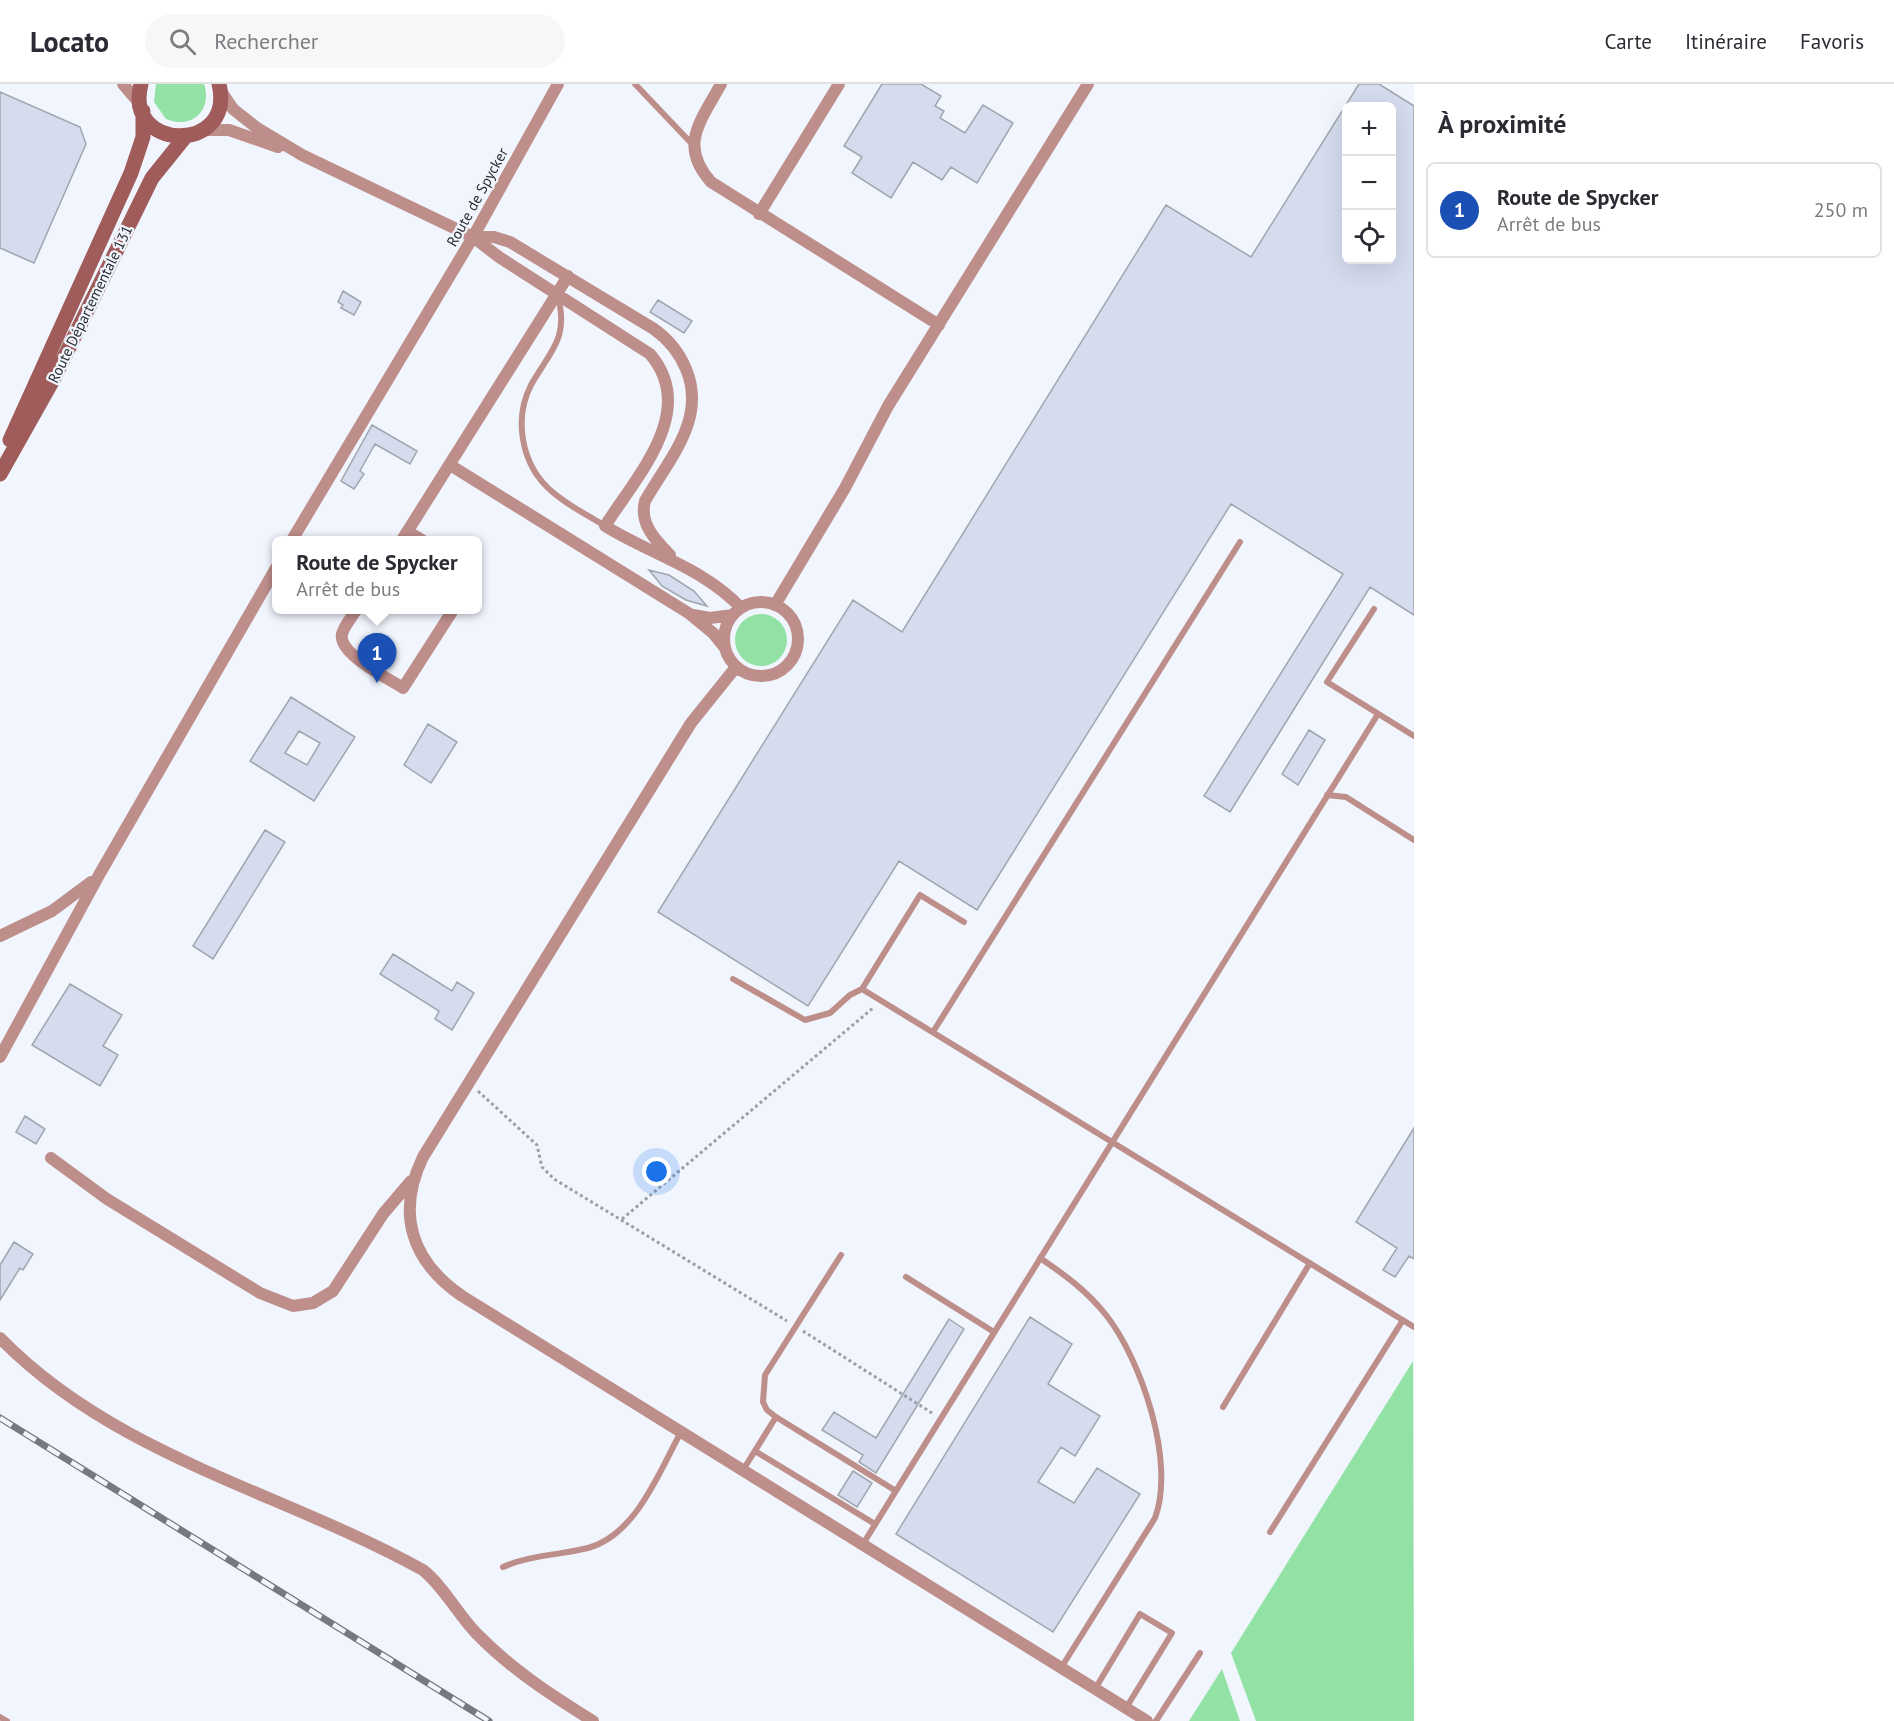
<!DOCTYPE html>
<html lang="fr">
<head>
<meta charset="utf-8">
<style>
  body { margin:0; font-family:"PT Sans",sans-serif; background:#f7f7f7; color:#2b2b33 }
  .controls { position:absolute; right:18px; top:18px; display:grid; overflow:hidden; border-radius:9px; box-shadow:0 6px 24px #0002 }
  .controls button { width:54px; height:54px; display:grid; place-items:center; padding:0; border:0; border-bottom:2px solid #e1e1e2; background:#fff; color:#2b2b33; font:30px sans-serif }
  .you { position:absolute; left:657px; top:1088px; width:21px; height:21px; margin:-15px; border:4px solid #fff; border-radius:50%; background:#1a73e8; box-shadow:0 0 0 9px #1a73e833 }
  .badge { display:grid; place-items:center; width:39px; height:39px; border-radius:50%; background:#0b8043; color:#fff; font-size:20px; font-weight:700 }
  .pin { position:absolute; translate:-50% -50px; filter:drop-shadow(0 2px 3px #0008) }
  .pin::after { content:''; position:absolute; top:32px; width:21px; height:18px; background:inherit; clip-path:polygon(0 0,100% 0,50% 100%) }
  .popup { position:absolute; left:272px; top:452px; width:210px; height:78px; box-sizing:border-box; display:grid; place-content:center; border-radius:9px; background:#fff; filter:drop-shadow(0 2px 4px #0005); font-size:20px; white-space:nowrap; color:#7c7c81 }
  .popup b { font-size:22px; color:#2b2b33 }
  .popup::after { content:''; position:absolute; left:50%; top:100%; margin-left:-12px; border:12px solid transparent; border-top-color:#fff }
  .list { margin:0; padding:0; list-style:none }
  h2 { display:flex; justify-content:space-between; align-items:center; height:78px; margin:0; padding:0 24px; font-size:26px }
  h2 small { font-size:20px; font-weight:400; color:#7c7c81 }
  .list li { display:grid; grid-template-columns:39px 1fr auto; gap:18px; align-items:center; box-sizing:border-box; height:96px; margin:0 12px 12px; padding:0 12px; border:2px solid #e1e1e2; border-radius:9px }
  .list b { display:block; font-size:22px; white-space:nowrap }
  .list p { margin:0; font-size:20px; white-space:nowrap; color:#7c7c81 }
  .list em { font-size:20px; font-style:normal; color:#7c7c81 }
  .icon { flex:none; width:33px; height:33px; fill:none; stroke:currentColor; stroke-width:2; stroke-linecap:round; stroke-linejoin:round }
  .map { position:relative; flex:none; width:1414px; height:1637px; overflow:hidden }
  header { display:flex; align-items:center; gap:36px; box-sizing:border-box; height:84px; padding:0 30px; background:#fff; border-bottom:2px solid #e1e1e2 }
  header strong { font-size:28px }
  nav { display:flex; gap:33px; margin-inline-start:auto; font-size:21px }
  .search { width:420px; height:54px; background:#f7f7f7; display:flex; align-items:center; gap:15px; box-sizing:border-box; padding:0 21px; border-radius:33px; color:#7c7c81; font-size:22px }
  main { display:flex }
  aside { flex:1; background:#fff }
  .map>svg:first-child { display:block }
  .green { fill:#91e2a4 }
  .building { fill:#d4dcee; stroke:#a1a5ae; stroke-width:1.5; fill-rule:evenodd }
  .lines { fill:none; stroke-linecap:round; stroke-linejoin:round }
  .path { stroke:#9ca0a6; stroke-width:3; stroke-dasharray:3 3; stroke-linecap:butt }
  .service { stroke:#be8e8b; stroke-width:6 }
  .minor { stroke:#be8e8b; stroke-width:12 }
  .secondary { stroke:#9f5c5a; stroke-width:15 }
  .rail-casing { stroke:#76797e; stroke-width:7 }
  .rail { stroke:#f1f5fe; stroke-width:4.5; stroke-dasharray:14; stroke-linecap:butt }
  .labels { text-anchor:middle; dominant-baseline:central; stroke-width:4.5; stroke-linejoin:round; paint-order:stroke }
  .street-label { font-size:15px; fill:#2d2f32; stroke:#f1f5fe }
</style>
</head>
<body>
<header>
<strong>Locato</strong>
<div class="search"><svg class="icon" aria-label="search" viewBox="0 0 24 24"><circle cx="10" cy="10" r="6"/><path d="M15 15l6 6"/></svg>Rechercher</div>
<nav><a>Carte</a><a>Itinéraire</a><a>Favoris</a></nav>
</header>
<main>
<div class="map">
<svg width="1414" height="1637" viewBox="0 0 1414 1637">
  <rect width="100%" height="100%" fill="#f1f5fe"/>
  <path class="green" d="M156 0H204C213 26 191 46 166 35L154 18Z
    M735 556a26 26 0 1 1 52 0a26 26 0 1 1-52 0Z
    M1413 1277 1414 1637H1256L1231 1569Z
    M1222 1585 1240 1637H1189Z"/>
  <path class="building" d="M882 0H921L941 12 935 22 944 27 940 34 965 49 983 21 1013 39 977 99 951 83 942 96 913 78 891 114 852 89 862 73 844 62Z
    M1359 0H1379L1414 22V531L1370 503 1230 728 1204 712 1343 490 1231 420 977 826 899 777 808 922 658 828 853 516 902 548 1166 121 1251 173ZM1347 22H1392V176H1347Z
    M0 8 80 43 86 60 34 179 0 164Z
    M343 207 361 218 354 231 341 224 343 221 338 218Z
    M658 216 692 237 684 249 650 228Z
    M372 341 417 367 410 380 375 360 360 387 364 390 354 405 341 397Z
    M649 486 669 491 694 507 707 522 686 516 662 502Z
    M291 613 355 653 314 717 250 677ZM299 647 320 659 307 681 285 669Z
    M428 640 457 658 431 699 404 681Z
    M1309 646 1325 656 1298 701 1282 690Z
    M265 746 285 758 213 875 193 862Z
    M393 870 452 907 457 898 474 909 452 946 435 935 439 927 380 890Z
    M70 900 122 931 103 962 118 971 100 1002 32 961Z
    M25 1032 45 1045 36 1060 16 1048Z
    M1414 1044V1175L1409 1172 1395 1193 1383 1186 1397 1164 1356 1138Z
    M14 1158 33 1170 23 1186 20 1184 0 1216V1181Z
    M1030 1233 1072 1260 1048 1300 1100 1332 1075 1372 1061 1363 1038 1398 1074 1419 1097 1384 1140 1410 1053 1548 896 1450Z
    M949 1235 964 1245 876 1389 859 1378 863 1371 822 1346 834 1328 876 1354Z
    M853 1387 872 1399 857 1423 838 1411Z"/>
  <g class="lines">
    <path class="path" d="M478 1007 537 1061 542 1083 554 1095 787 1237
      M622 1135 873 924
      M803 1247 932 1329"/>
    <path class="service" d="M635 0 693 61
      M558 213C569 255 550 267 531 301 514 334 521 377 547 403 563 419 586 430 605 442
      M1374 525 1327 598 1414 652
      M1327 711 1346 713 1414 756
      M733 895 805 936 830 929 850 911 862 905 920 811 964 838
      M862 905 1414 1243
      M933 948 1240 458
      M1040 1174C1065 1191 1087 1207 1106 1231 1141 1275 1176 1378 1155 1434L1061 1584
      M906 1193 994 1248
      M1223 1323 1310 1179
      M776 1333 767 1326 763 1318 765 1291 841 1171
      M755 1367 875 1440
      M743 1386 776 1333 896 1407
      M1270 1448 1403 1236
      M863 1460 1378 630
      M503 1483C530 1471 560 1471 588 1464 636 1451 659 1388 681 1348
      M1095 1605 1140 1530 1172 1549 1126 1624
      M0 1633 7 1637
      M1156 1637 1200 1569"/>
    <path class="minor" d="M123 0 140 20
      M721 0C701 37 678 61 711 98L939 241
      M220 6 233 25 257 44 302 71 473 153 499 173 650 270C699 327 636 393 605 442 650 470 704 484 741 524
      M202 46H229L278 63
      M759 130 839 0
      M473 153H494L510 158 654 245C668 255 679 268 686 285 707 335 669 375 645 417 639 439 655 456 670 471
      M450 381 690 530 713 549 725 564
      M409 448 422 456
      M292 456 473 153 558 0
      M402 456 568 192
      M724 555a37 37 0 1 1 74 0a37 37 0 1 1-74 0Z
      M775 521 845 404 888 322 1088 0
      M356 526C352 533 344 542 342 550 338 570 388 594 403 604L453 526
      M693 531 710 534 733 531
      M736 583 691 639 423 1073C396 1129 411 1177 462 1212L1147 1637
      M0 852 52 827 91 798
      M0 973 99 791 276 484
      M51 1074 107 1115 260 1209 293 1222 313 1219 333 1207 383 1130 411 1097
      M0 1254C115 1372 282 1408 423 1486 444 1503 457 1529 476 1549 511 1585 551 1611 593 1637"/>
    <path class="secondary" d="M141 0C123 68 236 70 219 0
      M10 356 131 89 143 53V27
      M0 390 54 294 152 94 185 53"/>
    <g class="rail-casing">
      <path id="rail" d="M0 1334 489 1637"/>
    </g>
    <use href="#rail" class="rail"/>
  </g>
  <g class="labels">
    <g class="street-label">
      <text transform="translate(477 113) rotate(-61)">Route de Spycker</text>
      <text transform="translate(90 220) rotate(-64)">Route Départementale 131</text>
    </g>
  </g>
</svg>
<div class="controls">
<button>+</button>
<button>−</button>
<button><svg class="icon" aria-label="locate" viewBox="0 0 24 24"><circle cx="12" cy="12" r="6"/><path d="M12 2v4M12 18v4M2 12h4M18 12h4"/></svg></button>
</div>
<div class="you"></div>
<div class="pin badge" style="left:377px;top:599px;background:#1a4fb4">1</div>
<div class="popup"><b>Route de Spycker</b>Arrêt de bus</div>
</div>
<aside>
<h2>À proximité<small></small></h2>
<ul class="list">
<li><span class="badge" style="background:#1a4fb4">1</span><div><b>Route de Spycker</b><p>Arrêt de bus</p></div><em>250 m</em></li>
</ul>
</aside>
</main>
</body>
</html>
